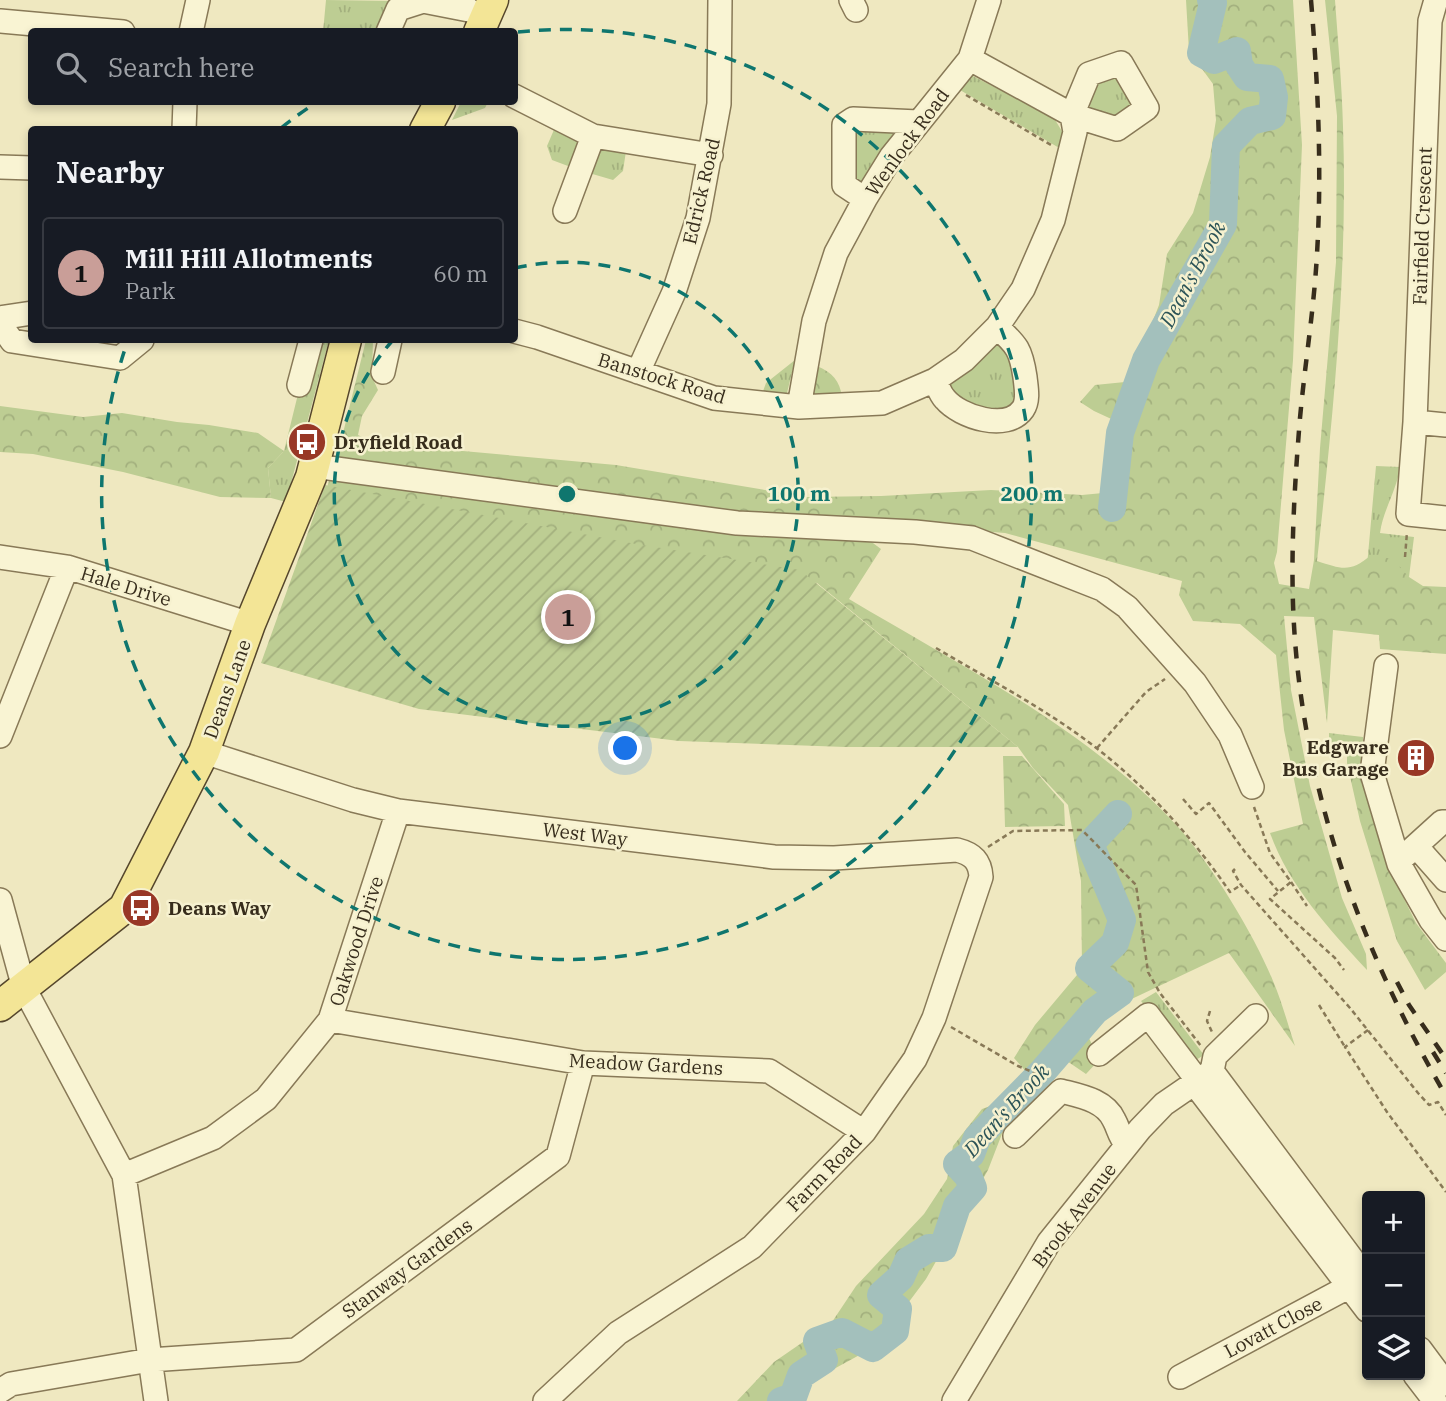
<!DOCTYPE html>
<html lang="en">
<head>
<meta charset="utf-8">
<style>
  body { margin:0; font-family:"IBM Plex Serif",serif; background:#242831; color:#f1f3f6 }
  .controls { position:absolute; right:21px; bottom:21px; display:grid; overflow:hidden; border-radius:7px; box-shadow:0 4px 10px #0003 }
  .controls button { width:63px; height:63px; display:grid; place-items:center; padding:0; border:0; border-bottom:2px solid #363941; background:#171b24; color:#f1f3f6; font:35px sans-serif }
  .you { position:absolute; left:626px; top:749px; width:24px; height:24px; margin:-18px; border:5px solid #fff; border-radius:50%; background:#1a73e8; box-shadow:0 0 0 10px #1a73e833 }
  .badge { display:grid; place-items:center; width:46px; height:46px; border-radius:50%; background:#c99e98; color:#111; font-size:23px; font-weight:700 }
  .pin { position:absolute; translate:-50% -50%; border:4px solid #fff; box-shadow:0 2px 7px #0006 }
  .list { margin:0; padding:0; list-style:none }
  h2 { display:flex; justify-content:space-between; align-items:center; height:91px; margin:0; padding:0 28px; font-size:30px }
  h2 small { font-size:23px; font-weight:400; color:#9ea1a6 }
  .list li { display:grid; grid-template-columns:46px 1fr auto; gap:21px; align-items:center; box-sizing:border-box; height:112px; margin:0 14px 14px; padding:0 14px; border:2px solid #363941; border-radius:7px }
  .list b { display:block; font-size:26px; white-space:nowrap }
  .list p { margin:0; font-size:23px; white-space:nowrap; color:#9ea1a6 }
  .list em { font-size:23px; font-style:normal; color:#9ea1a6 }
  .icon { flex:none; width:38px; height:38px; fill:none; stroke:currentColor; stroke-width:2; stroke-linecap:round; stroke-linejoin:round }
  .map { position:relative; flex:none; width:1446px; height:1401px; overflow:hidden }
  .search { position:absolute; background:#171b24; box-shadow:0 4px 10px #0003; left:28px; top:28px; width:490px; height:77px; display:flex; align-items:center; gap:18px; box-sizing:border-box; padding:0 24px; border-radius:7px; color:#9ea1a6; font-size:26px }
  .panel { position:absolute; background:#171b24; box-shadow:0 4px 10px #0003; left:28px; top:126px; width:490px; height:217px; border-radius:7px }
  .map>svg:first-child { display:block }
  .grass { fill:url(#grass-tufts) }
  .forest { fill:url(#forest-crowns) }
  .garden { fill:url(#garden-furrows) }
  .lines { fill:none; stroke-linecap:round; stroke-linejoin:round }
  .river { stroke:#a3c0bc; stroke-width:28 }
  .minor-casing { stroke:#887957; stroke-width:26 }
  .major-casing { stroke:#55462c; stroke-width:33 }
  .path { stroke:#887957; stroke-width:2.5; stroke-dasharray:5 3.5; stroke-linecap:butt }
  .minor { stroke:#f9f4d3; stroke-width:23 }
  .major { stroke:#f3e596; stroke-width:30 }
  .rail { stroke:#372d1c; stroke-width:4.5; stroke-dasharray:12 12; stroke-linecap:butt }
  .ring { fill:none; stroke:#0f766e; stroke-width:3.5; stroke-dasharray:12 9 }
  .labels { text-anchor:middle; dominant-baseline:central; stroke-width:5; stroke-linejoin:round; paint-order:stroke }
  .street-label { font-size:19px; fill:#372d1c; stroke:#f6f1cf }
  .poi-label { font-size:19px; font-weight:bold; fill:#372d1c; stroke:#f6f1cf; text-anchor:start }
  .water-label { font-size:21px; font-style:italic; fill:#2b5357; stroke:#f6f1cf }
  .centre { fill:#0f766e; stroke:#f6f1cf; stroke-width:3.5 }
  .ring-label { font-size:21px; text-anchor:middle; font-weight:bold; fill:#0f766e; stroke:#f6f1cf; stroke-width:5; stroke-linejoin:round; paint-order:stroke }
</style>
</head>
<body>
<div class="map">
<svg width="1446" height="1401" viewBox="0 0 1446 1401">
  <defs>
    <pattern id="grass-tufts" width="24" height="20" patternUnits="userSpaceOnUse" patternTransform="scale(1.75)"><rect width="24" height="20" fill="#bdcd93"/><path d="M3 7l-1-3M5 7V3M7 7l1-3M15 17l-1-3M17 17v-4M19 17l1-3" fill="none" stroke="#a3b07e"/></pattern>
    <pattern id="forest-crowns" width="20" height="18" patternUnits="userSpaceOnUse" patternTransform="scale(1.75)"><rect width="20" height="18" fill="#bdcd93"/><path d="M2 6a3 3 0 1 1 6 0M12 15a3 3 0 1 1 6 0" fill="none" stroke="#a3b07e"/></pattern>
    <pattern id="garden-furrows" width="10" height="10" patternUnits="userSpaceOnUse" patternTransform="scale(1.75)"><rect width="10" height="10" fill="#bdcd93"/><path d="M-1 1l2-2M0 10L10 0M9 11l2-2" fill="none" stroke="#a3b07e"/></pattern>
  </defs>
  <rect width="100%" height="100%" fill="#efe8c0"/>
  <path class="grass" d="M326 0 394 1 383 31 323 32Z
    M1110 73 1122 79 1135 101 1132 111 1120 120 1092 115 1089 103 1094 79Z
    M969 74 1054 118 1063 133 1061 149 960 90Z
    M461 102H488L485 108 452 120Z
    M906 124 861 189 852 184 848 130Z
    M556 125 573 135 583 147 576 169 552 160 547 146Z
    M606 148 626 151 623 171 613 180 589 173 594 153Z
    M1002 338 1012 347 1019 407 982 411 944 387Z
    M316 340H329L286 502 271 498 268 468 284 451 299 390Z
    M795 360 787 393 781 396 762 394 766 383Z
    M1376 466 1400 467C1397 490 1383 510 1380 533L1414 537 1409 577 1367 566Z
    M1156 992 1204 1055 1191 1063 1141 1001Z"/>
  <path class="forest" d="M1186 0H1293L1302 145 1293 360 1277 552 1274 563 1279 584 1309 589 1314 560 1320 448 1336 262 1337 116 1325 0H1335C1338 42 1342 85 1343 127 1348 272 1333 418 1317 561 1342 569 1350 573 1371 555L1392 559 1409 577 1423 586 1446 587V654L1380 649 1379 635 1333 630 1327 723 1314 617 1284 616 1291 690 1310 786 1342 898 1366 954 1367 970C1330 930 1289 886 1270 833L1303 824 1284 730 1276 655 1240 624 1193 621 1179 595 1182 581 1005 533 842 520 881 549 849 599C961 666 1091 731 1179 828 1212 866 1254 934 1273 981 1282 1002 1288 1025 1295 1046L1229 953 1102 1013 1089 1038 1099 1060 1086 1074 1064 1059 1030 1076 1014 1058 1035 1025 1082 969 1081 881 1068 805 1033 768 1018 747 817 583 317 522 344 429 366 340H373L372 377 378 390 362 416 358 435 374 443 616 465 807 497 881 496 991 490 1082 495 1103 493 1120 423 1094 411 1080 402 1095 385 1125 382 1142 349 1159 305 1167 254 1193 213 1210 157 1216 120 1213 84 1189 51Z
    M817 366C832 372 840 381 842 397L817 399 810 395Z
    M0 406 83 417 122 413 177 422 209 425 258 433 284 451 268 468 271 498 220 497 123 472 33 454 0 452Z
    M1329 733 1363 737V775L1385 860 1416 923 1446 963V972L1425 990 1397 941 1360 821 1347 763V747L1329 742Z
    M1003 756H1022L1064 804 1065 826 1005 827Z
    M1007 1100 1005 1126 988 1170 926 1279 876 1346 788 1394 783 1401H737L774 1362 832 1322 856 1286 924 1214 947 1179 953 1146 982 1109Z"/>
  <path class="garden" d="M325 485 636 544 800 570 1018 747H845L679 741 419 709 261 663Z"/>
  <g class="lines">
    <path class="river" d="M1112 508 1120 433 1146 360 1223 224 1226 146 1250 121 1272 116 1274 97 1270 79 1247 77 1239 65 1237 51 1214 60 1201 53 1213 3 1211 0
      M781 1401 793 1397 801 1375 824 1360 817 1341 842 1332 873 1348 895 1331 898 1309 881 1295 901 1277 908 1261 929 1248H943L957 1206 973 1188 968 1176 957 1164 971 1154 977 1138 1043 1071 1095 1011 1120 993 1089 968 1115 943 1122 920 1090 844 1118 814"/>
    <g class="minor-casing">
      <path id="minor" d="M851 0 856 10
        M1436 0 1430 21 1415 422 1446 425
        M0 21 123 32
        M191 32 198 0
        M388 32 398 9 423 1 469 10
        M1121 63 1147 108 1117 129 1072 115 1089 74Z
        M514 96 593 136 711 155
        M184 130 185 102
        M0 167 32 168
        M865 199 844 185V125L853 119 918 122
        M565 211 593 136
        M0 318 32 313
        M0 324 12 341 120 358 142 340
        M514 331 537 337 714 398 799 407 882 403 935 380 964 360 997 327 1023 289 1053 220 1075 132 1072 115 970 59
        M383 372 390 340
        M638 372 674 292 698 218 719 104 720 0
        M935 380C938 386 940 394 945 399 960 417 1007 432 1023 409 1029 400 1026 387 1025 377 1021 350 1017 345 997 327
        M299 385 311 340
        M799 407 814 321 836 253 865 199 891 157 970 59 989 0
        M1415 422 1408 514 1446 518
        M314 466 737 523 915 532 972 538 1102 589 1127 607 1195 683 1230 735 1252 787
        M0 557 67 567 250 624
        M1386 666 1372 773 1399 864 1431 920 1446 939
        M0 736 67 567
        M204 752 353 800 398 811 774 857 834 858 957 850C973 854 980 861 981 877L934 1018 915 1059 864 1132 752 1247 618 1333 545 1401
        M1416 846 1446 880
        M1399 861 1442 822H1446
        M0 900 24 988 124 1175 156 1401
        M330 1020 583 1063 769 1071 864 1132
        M1099 1054 1148 1015 1198 1081
        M1212 1071 1367 1279
        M1212 1071 1215 1056 1256 1016
        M1194 1083 1367 1310
        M1015 1136 1061 1091C1080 1096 1105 1100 1114 1120 1119 1129 1119 1136 1127 1145
        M124 1175 213 1138 266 1099 330 1020 398 811
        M1420 1349 1446 1384
        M1415 1375 1435 1401
        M1180 1377 1363 1279
        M0 1391 11 1384 150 1360 296 1350 558 1156 583 1063
        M954 1401 1049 1242 1140 1129 1164 1104 1212 1071"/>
    </g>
    <g class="major-casing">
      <path id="major" d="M479 32 493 0
        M425 130 440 102
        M0 1006 124 908 204 752 250 624 311 477 346 340"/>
    </g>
    <path class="path" d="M966 95 1051 145
      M1405 557 1407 532
      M936 648C990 680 1046 709 1095 747 1147 787 1193 838 1230 892L1241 885
      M1097 748 1146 692 1165 679
      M1183 799 1196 814 1209 803 1245 852 1278 891
      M1254 807 1270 853 1291 882 1270 899 1335 958 1344 970
      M988 847 1013 831 1082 830 1136 885 1148 972 1160 993 1201 1046
      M1235 869 1233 871 1241 885 1350 1008 1418 1093 1429 1105 1438 1102 1446 1115
      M1291 882 1307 906
      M1319 1005 1345 1047
      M1210 1011 1207 1021 1212 1032
      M951 1027 1018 1066 1047 1078
      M1368 1030 1345 1047 1387 1112 1446 1192"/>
    <use href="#minor" class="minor"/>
    <use href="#major" class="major"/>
    <path class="rail" d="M1311 0C1318 84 1322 170 1317 254 1314 309 1305 363 1300 418 1295 479 1291 543 1293 604 1299 780 1358 945 1446 1096
      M1397 982 1409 1005 1446 1059
      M1433 1052 1446 1073"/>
  </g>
  <g class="ring">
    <path d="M515 268A232 232 0 1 1 393 340"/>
    <path d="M281 128A465 465 0 0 1 317 102M518 32A465 465 0 1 1 127 343"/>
  </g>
  <defs>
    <g id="bus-disc" transform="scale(2.0125)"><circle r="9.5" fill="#983726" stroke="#f6f1cf"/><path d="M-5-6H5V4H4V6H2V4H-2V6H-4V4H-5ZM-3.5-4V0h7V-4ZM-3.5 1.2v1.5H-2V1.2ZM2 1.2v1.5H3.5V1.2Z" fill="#fff"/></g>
    <g id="building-disc" transform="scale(2.0125)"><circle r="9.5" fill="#983726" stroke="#f6f1cf"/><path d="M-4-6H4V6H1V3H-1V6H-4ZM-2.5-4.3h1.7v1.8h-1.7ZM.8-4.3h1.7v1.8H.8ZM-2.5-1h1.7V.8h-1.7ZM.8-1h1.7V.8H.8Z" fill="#fff"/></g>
  </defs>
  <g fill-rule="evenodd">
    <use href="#bus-disc" x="307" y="442"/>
    <use href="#building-disc" x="1416" y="758"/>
    <use href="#bus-disc" x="141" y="908"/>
  </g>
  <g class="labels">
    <g class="street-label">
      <text transform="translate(907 142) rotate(-54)">Wenlock Road</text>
      <text transform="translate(701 191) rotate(-77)">Edrick Road</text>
      <text transform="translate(1422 226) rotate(-88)">Fairfield Crescent</text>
      <text transform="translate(662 378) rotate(17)">Banstock Road</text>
      <text transform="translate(126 586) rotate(17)">Hale Drive</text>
      <text transform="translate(227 689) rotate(-70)">Deans Lane</text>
      <text transform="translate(585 834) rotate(7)">West Way</text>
      <text transform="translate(356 941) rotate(-72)">Oakwood Drive</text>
      <text transform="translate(646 1064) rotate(3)">Meadow Gardens</text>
      <text transform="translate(824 1173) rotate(-46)">Farm Road</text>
      <text transform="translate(1074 1215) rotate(-53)">Brook Avenue</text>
      <text transform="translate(407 1268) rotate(-36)">Stanway Gardens</text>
      <text transform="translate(1273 1327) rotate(-28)">Lovatt Close</text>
    </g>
    <g class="poi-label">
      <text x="334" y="442">Dryfield Road</text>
      <text x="1389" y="747" text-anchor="end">Edgware<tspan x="1389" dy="22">Bus Garage</tspan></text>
      <text x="168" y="908">Deans Way</text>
    </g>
    <g class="water-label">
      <text transform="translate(1192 274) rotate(-62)">Dean's Brook</text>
      <text transform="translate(1006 1110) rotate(-48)">Dean's Brook</text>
    </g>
  </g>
  <circle cx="567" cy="494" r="10" class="centre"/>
  <g class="ring-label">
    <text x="799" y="501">100 m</text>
    <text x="1032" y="501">200 m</text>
  </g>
</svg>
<div class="controls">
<button>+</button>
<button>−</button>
<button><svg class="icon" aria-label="layers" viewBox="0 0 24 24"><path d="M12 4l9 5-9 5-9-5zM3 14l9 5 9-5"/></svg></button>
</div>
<div class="you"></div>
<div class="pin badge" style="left:568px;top:617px">1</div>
<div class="search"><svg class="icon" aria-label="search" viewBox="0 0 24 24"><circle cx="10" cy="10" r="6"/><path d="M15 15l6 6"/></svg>Search here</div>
<section class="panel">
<h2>Nearby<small></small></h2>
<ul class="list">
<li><span class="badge">1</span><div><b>Mill Hill Allotments</b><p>Park</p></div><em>60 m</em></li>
</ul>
</section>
</div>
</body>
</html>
